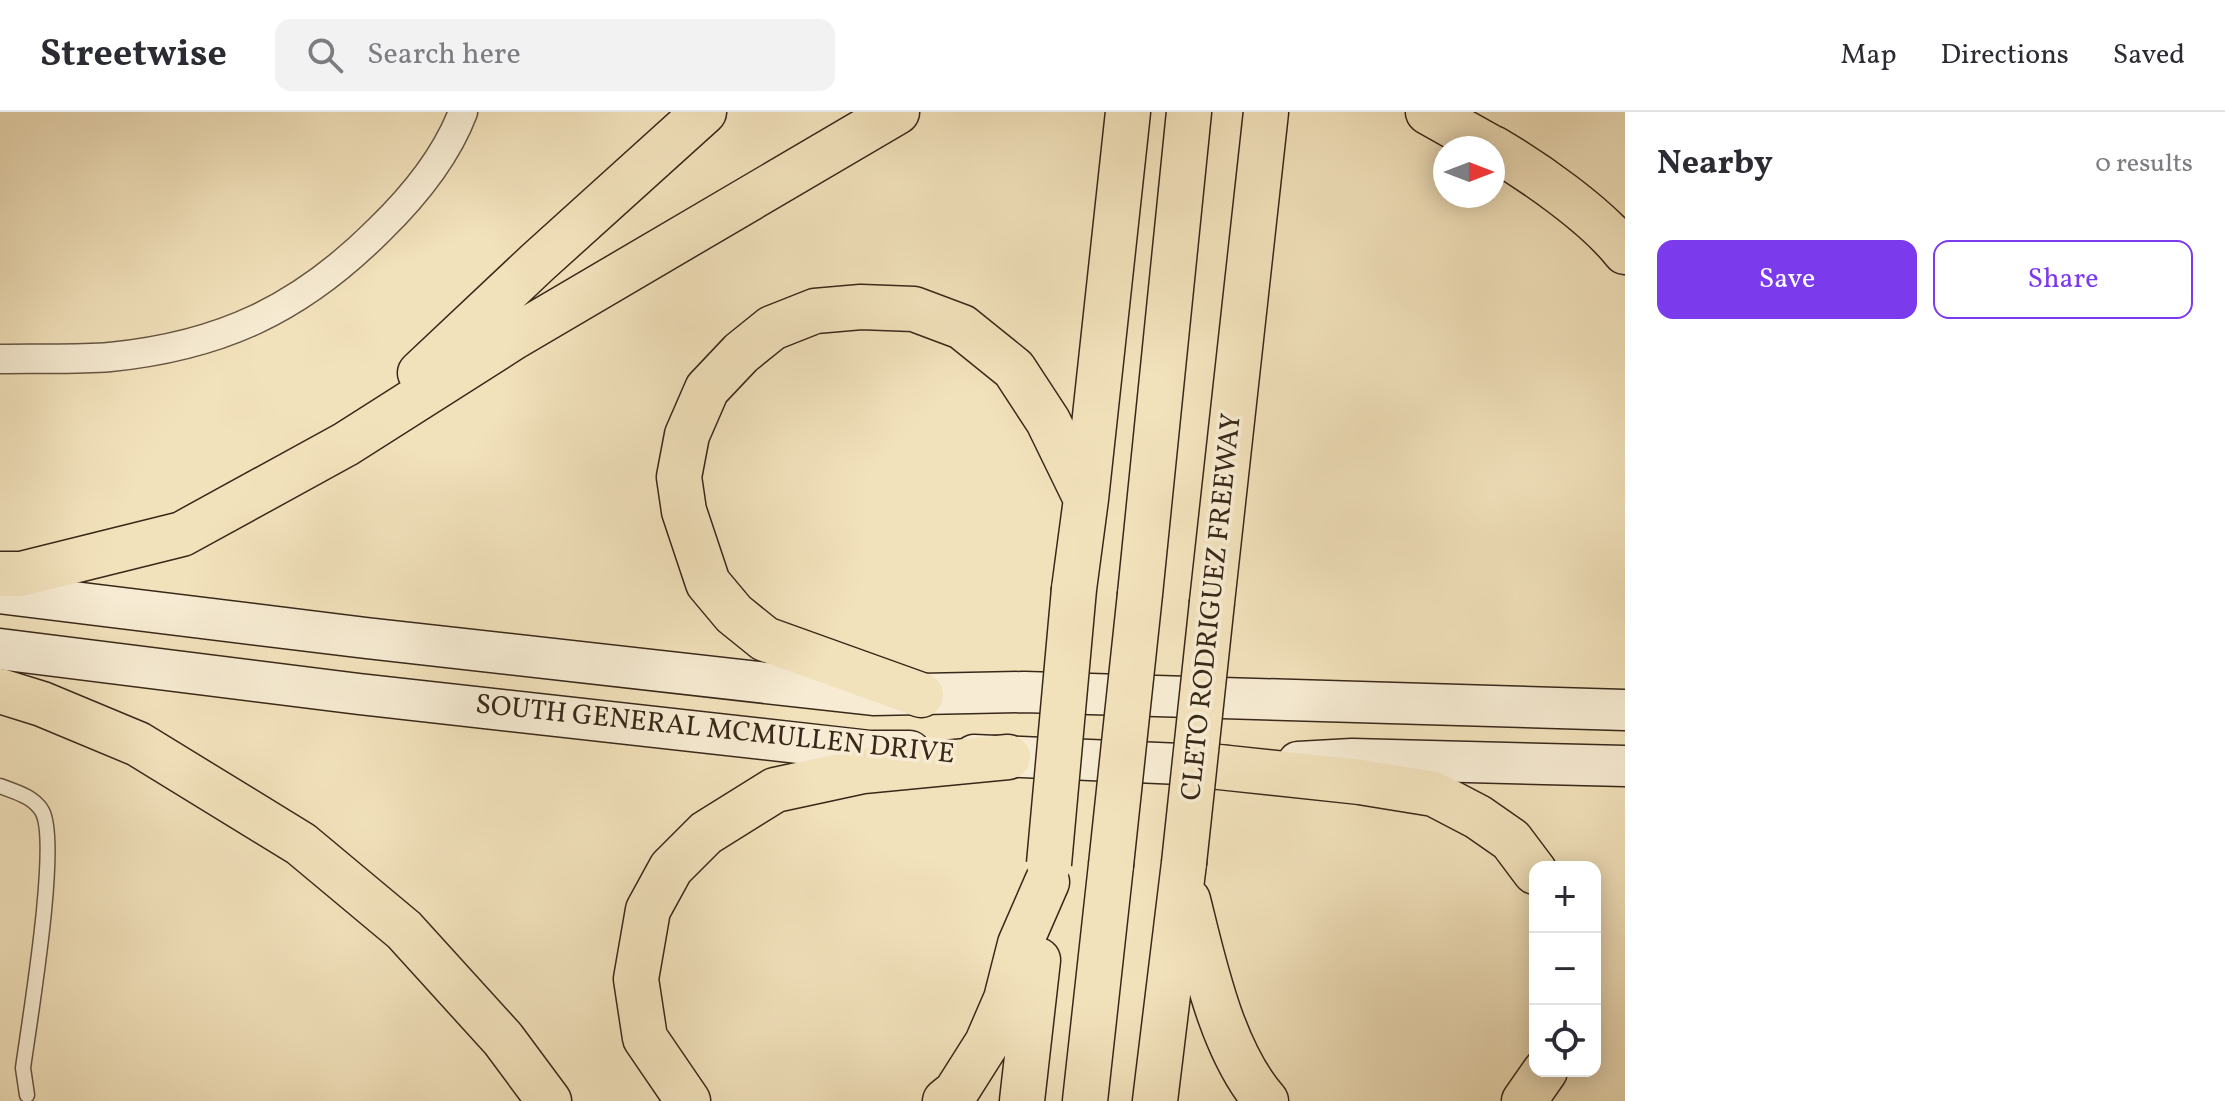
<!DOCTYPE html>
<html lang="en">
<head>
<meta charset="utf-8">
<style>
  body { margin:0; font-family:Vollkorn,serif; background:#f2f2f3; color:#2b2b33 }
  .controls { position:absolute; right:24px; bottom:24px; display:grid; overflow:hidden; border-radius:16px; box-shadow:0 4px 20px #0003 }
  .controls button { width:72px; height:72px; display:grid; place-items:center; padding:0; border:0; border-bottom:2px solid #e1e1e2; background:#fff; color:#2b2b33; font:40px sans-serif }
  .compass { position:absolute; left:1433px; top:24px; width:72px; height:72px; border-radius:50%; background:#fff; box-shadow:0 4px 20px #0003; rotate:90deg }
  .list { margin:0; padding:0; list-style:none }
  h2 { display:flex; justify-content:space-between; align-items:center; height:104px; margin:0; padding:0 32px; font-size:34px }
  h2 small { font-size:26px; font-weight:400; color:#7c7c81 }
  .actions { display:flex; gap:16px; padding:24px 32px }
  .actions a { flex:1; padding:18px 0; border:2px solid #7c3aed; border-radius:16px; text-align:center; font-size:28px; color:#7c3aed }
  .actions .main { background:#7c3aed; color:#fff }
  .icon { flex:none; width:44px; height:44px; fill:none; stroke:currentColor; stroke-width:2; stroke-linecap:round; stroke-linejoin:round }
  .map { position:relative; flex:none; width:1625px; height:989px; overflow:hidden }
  header { display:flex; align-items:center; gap:48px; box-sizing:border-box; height:112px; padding:0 40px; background:#fff; border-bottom:2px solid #e1e1e2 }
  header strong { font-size:38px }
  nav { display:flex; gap:44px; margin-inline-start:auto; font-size:28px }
  .search { width:560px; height:72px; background:#f2f2f3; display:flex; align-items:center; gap:20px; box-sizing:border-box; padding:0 28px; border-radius:16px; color:#7c7c81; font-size:30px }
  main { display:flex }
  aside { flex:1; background:#fff }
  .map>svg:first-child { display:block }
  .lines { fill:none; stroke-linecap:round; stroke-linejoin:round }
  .lane-casing { stroke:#675642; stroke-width:17 }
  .street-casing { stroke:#675642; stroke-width:31 }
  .secondary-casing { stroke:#392819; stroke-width:43 }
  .highway-casing { stroke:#392819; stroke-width:47 }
  .lane { stroke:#f7ecd3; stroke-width:14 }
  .street { stroke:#f7ecd3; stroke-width:28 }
  .secondary { stroke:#f7ecd3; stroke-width:40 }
  .highway { stroke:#f2e2bc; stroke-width:44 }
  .highway-bridge-casing { stroke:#392819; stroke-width:47; stroke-linecap:butt }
  .highway-bridge { stroke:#f2e2bc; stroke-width:44 }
  .labels { text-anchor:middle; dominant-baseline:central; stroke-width:7; stroke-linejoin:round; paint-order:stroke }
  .street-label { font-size:28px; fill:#392819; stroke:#f7ecd3 }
</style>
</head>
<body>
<header>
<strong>Streetwise</strong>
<div class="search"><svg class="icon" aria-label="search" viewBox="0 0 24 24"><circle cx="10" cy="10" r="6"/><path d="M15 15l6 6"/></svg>Search here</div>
<nav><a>Map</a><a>Directions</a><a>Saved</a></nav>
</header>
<main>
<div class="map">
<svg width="1625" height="989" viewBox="0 0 1625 989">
  <rect width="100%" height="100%" fill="#f2e2bc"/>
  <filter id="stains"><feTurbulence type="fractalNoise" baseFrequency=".0025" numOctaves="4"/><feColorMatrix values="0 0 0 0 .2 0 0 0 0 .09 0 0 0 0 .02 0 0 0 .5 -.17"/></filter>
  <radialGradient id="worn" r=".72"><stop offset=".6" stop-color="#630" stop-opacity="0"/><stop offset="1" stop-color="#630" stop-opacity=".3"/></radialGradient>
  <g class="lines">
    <g class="lane-casing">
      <path id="lane" d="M0 674C15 680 33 684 42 699 60 730 29 911 23 956L27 983"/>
    </g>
    <g class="street-casing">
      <path id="street" d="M0 247C36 246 74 248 110 245 221 234 300 197 379 118 413 85 446 45 463 0"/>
    </g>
    <g class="secondary-casing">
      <path id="secondary" d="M0 481 366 526 873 583 1024 580 1625 598
        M0 537 359 582 870 639H910
        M974 643 1226 654
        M1298 650 1352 647 1625 654"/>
    </g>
    <g class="highway-casing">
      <path id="highway" d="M1428 0 1492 36
        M1493 36C1534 60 1596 103 1625 140
        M420 261 538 150 704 0
        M0 462H21L182 422 346 332 514 225 897 0
        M1074 477 1086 387 1128 0
        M1140 482 1189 0
        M1212 490 1266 0
        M0 579 42 592 138 632 301 732 404 818 503 927 549 989
        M921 583 765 527 734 502 708 471 684 399 679 365 687 323 707 277 741 241 772 216 815 199 861 195 914 197 962 215 1014 257 1048 309 1086 387
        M1219 655 1360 670 1434 682 1478 705 1511 728 1535 760
        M1188 788C1204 852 1222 939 1266 989
        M688 989 645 926 636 867 648 798 671 756 706 721 775 678 863 659 1008 645
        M945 989 956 980 987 931 1006 887 1020 832 1047 770
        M1022 989 1038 848
        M1085 989 1111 753
        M1155 989 1184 751
        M1524 989 1545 959"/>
    </g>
    <use href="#lane" class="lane"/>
    <use href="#street" class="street"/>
    <use href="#secondary" class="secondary"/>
    <use href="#highway" class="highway"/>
    <g class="highway-bridge-casing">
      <path id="highway-bridge" d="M1184 751 1212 490
        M1049 752 1074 477
        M1111 753 1140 482"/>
    </g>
    <use href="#highway-bridge" class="highway-bridge"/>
  </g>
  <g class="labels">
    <g class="street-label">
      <text transform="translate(1212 495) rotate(-84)">CLETO RODRIGUEZ FREEWAY</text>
      <text transform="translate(715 618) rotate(6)">SOUTH GENERAL MCMULLEN DRIVE</text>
    </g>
  </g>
  <rect width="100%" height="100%" filter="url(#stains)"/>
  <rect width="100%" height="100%" fill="url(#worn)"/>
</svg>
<div class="controls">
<button>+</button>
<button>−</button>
<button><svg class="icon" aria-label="locate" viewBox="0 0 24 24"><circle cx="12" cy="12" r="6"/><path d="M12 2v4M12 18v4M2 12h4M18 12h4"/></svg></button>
</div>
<svg class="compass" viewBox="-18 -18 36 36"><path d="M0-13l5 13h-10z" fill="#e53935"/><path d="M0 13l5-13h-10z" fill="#7c7c81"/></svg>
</div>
<aside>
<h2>Nearby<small>0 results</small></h2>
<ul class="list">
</ul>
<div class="actions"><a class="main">Save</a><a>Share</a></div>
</aside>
</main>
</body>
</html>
